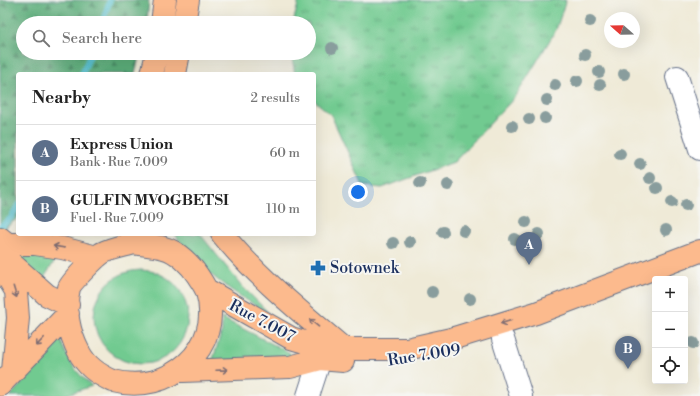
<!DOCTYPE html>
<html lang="en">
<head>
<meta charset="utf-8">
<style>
  body { margin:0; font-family:"Libre Bodoni",serif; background:#f2f2f2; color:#222 }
  .controls { position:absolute; right:12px; bottom:12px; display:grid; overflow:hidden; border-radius:4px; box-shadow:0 4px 16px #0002 }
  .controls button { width:36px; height:36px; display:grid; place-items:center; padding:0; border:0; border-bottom:1px solid #e0e0e0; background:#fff; color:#222; font:20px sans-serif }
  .compass { position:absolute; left:604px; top:12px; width:36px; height:36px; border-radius:50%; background:#fff; box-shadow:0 4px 16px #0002; rotate:290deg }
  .you { position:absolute; left:358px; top:192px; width:14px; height:14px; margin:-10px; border:3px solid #fff; border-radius:50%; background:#1a73e8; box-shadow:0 0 0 6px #1a73e833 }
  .badge { display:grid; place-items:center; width:26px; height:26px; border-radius:50%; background:#2563eb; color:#fff; font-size:13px; font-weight:700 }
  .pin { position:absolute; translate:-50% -33px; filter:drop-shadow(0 1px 2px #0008) }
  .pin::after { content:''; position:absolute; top:21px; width:14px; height:12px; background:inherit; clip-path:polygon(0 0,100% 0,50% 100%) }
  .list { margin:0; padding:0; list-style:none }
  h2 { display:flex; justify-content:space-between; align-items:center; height:52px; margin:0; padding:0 16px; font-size:17px }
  h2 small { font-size:13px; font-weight:400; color:#767676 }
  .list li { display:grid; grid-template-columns:26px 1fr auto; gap:12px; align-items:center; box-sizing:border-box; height:56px; padding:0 16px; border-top:1px solid #e0e0e0 }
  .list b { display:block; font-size:15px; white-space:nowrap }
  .list p { margin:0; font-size:13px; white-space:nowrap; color:#767676 }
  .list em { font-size:13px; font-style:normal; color:#767676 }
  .icon { flex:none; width:22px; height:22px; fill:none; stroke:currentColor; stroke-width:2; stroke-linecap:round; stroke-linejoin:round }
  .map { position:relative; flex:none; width:700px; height:396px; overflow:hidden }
  .search { position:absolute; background:#fff; box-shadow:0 4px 16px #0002; left:16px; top:16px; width:300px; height:44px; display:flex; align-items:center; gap:10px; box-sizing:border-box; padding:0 14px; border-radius:22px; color:#767676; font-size:15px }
  .panel { position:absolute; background:#fff; box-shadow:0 4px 16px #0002; left:16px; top:72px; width:300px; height:164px; border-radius:4px }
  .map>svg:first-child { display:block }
  .grass { fill:url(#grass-tufts); stroke:#467c77 }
  .forest { fill:url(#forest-firs); stroke:#3c6e6c }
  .garden { fill:#71ca90; stroke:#467c77 }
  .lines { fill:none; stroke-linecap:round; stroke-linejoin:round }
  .stream { stroke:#55c0cf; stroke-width:6 }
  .minor-casing { stroke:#657088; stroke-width:24 }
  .major-casing { stroke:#657088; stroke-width:24 }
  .minor { stroke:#fff; stroke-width:22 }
  .major { stroke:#fcba8d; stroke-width:22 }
  .tree { fill:#899d9d }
  .oneway { stroke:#806e73 }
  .labels { text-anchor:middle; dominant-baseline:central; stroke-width:4; stroke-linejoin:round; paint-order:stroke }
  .poi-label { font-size:16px; fill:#1b2f5e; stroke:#f6f6f2; text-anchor:start }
  .street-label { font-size:16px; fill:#1b2f5e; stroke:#f6f6f2 }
</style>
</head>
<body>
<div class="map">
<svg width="700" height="396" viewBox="0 0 700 396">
  <defs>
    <pattern id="grass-tufts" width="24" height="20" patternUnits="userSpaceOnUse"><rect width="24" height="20" fill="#71ca90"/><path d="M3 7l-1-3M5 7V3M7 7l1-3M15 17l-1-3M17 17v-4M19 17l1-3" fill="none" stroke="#5ca479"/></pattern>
    <pattern id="forest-firs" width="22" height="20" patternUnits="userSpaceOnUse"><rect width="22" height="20" fill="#5cae7a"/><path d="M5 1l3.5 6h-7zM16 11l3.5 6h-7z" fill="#4b8e67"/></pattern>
  </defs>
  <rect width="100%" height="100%" fill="#f6f6f2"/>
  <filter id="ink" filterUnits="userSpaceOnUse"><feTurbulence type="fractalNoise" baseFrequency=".025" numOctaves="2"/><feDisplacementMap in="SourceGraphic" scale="8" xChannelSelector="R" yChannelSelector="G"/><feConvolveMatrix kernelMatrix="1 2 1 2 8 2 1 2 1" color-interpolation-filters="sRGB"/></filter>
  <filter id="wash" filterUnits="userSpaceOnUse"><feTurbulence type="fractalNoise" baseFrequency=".012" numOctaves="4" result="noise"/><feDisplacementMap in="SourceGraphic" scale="16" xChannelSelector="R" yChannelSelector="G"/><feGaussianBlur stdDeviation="0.9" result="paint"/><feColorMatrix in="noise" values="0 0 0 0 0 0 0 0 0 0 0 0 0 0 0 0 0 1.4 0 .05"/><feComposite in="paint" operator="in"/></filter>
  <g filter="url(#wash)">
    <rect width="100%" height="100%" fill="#efead7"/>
    <path class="grass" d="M299 0H566L556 30 516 96 454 162 382 188 363 186 331 115 314 100V74H295L291 53H309V23H293Z"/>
    <path class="forest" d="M0 0H149L147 23H23V53H140L135 74H18V218L0 232Z"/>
    <path class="garden" d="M175 234H200L241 285 269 313C233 293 198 270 175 234Z
      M12 250 56 259 42 281Z
      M94 317a47 47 0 1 1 94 0a47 47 0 1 1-94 0Z
      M222 318 290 353 291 356 212 362 222 331Z
      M58 334C68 359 72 369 92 386L62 396H10L24 381Z"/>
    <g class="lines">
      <path class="stream" d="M102 23 110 0
        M82 74 91 53
        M0 227 11 218 18 205"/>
    </g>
  </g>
  <g filter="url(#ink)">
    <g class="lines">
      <g class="minor-casing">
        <path id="minor" d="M677 77 700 149
          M503 339 521 396
          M308 396 320 359"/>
      </g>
      <g class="major-casing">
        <path id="major" d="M162 23 165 0
          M184 23 188 0
          M152 74 157 53
          M175 74 179 53
          M222 234C258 278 301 312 344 349
          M0 238 2 255 47 295 68 305
          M0 238 8 244H35L62 248 97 257
          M134 243C144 245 154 245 164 248 177 251 191 265 198 276 201 281 205 286 207 292 224 348 169 396 113 381 99 375 86 366 79 352 69 333 64 309 69 288 71 282 96 257 102 253 111 248 124 246 134 243Z
          M2 255 7 276 16 291 18 318 13 371
          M207 290 291 338 318 346 344 349H407L451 339 536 313 700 251
          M183 371 290 367 320 359 343 361
          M0 385 68 314"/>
      </g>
      <use href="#minor" class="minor"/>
      <use href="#major" class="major"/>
    </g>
    <g class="tree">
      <circle cx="590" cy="21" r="6"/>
      <circle cx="332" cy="48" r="6"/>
      <circle cx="585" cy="55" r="6"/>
      <circle cx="599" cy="72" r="6"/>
      <circle cx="624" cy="74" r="6"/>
      <circle cx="577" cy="81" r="6"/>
      <circle cx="555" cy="85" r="6"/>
      <circle cx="600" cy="85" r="6"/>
      <circle cx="547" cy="100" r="6"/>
      <circle cx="545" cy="118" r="6"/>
      <circle cx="529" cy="119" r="6"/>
      <circle cx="512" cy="126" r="6"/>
      <circle cx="620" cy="154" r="6"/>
      <circle cx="640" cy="164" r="6"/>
      <circle cx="650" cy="178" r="6"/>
      <circle cx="420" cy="183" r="6"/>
      <circle cx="448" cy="185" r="6"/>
      <circle cx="657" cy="188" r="6"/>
      <circle cx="672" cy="202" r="6"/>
      <circle cx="686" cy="205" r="6"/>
      <circle cx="526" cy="222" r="6"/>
      <circle cx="666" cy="230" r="6"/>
      <circle cx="464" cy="231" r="6"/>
      <circle cx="443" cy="232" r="6"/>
      <circle cx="539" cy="234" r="6"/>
      <circle cx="515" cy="239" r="6"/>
      <circle cx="410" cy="242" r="6"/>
      <circle cx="393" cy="243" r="6"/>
      <circle cx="432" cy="292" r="6"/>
      <circle cx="470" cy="299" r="6"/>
      <circle cx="693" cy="343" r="6"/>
    </g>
    <defs><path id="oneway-shaft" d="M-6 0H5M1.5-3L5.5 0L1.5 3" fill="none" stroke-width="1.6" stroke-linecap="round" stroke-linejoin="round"/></defs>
    <g class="oneway">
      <use href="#oneway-shaft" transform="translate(59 247) rotate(-170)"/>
      <use href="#oneway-shaft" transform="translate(15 292) rotate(73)"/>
      <use href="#oneway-shaft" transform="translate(506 322) rotate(163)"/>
      <use href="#oneway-shaft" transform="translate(314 323) rotate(-140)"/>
      <use href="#oneway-shaft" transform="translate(40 342) rotate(134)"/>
      <use href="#oneway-shaft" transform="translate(222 370) rotate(-2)"/>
    </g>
  </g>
  <defs>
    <g id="pharmacy-bare" transform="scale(1.2)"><path d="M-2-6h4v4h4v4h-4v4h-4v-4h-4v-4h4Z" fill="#1f6fb2" stroke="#f6f6f2" stroke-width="2.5" paint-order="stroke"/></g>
  </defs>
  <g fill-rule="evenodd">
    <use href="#pharmacy-bare" x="318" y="268"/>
  </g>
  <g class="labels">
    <g class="poi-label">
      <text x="330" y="268">Sotownek</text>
    </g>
    <g class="street-label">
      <text transform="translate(262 321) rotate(28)">Rue 7.007</text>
      <text transform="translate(424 355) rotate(-9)">Rue 7.009</text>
    </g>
  </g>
</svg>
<div class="controls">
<button>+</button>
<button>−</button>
<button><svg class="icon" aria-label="locate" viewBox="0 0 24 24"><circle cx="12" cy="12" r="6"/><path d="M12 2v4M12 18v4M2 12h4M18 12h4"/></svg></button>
</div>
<svg class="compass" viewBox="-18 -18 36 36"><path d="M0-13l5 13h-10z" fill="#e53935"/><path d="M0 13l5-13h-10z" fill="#767676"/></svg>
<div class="you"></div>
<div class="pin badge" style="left:529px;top:265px;background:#5c6f8a">A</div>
<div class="pin badge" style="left:628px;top:369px;background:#5c6f8a">B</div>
<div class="search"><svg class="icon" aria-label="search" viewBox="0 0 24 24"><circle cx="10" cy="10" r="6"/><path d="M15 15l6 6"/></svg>Search here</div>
<section class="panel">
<h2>Nearby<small>2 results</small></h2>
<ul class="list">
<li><span class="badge" style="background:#5c6f8a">A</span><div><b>Express Union</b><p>Bank · Rue 7.009</p></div><em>60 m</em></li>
<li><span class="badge" style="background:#5c6f8a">B</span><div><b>GULFIN MVOGBETSI</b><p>Fuel · Rue 7.009</p></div><em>110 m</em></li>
</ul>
</section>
</div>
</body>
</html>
